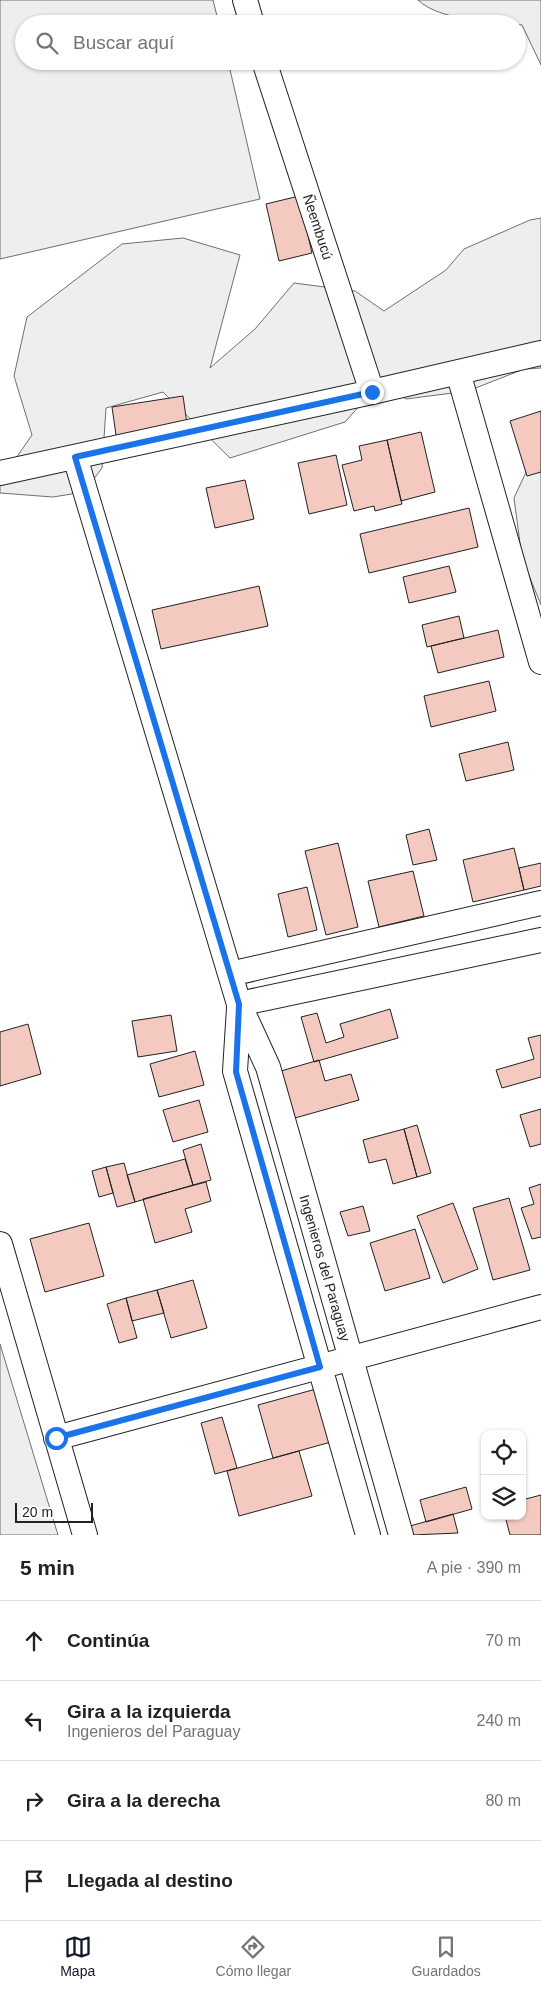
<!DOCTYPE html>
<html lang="es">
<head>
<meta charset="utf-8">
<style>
  body { margin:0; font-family:Helvetica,sans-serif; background:#f2f2f2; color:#202124 }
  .controls { position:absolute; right:15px; bottom:15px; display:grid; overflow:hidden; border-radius:10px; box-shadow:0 1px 4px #0004 }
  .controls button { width:45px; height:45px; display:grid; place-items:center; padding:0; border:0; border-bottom:1px solid #e0e0e0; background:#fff; color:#202124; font:25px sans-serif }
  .scale { position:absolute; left:15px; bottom:12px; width:78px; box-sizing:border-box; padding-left:5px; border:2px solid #222; border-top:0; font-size:14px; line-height:18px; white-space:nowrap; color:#222; -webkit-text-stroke:4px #fff; paint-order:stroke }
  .stop { position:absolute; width:15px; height:15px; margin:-11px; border:4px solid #1a73e8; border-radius:50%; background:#fff }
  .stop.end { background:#1a73e8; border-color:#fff; box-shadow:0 1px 5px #0008 }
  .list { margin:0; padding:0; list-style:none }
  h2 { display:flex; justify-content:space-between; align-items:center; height:65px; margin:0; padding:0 20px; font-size:21px }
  h2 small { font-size:16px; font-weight:400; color:#757577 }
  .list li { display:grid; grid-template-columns:32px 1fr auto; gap:15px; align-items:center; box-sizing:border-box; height:80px; padding:0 20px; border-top:1px solid #e0e0e0 }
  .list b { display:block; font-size:19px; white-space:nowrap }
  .list p { margin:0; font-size:16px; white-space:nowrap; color:#757577 }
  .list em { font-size:16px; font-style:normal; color:#757577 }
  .icon { flex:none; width:28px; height:28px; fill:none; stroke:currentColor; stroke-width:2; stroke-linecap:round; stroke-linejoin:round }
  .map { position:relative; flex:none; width:541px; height:1535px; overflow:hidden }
  .search { position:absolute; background:#fff; box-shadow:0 1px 4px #0004; left:15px; right:15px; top:15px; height:55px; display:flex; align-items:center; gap:12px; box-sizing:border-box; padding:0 18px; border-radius:28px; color:#757577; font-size:19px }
  .sheet { height:385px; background:#fff }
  nav { display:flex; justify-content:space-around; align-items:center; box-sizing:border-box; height:70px; border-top:1px solid #e0e0e0; background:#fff; font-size:14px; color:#757577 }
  nav a { display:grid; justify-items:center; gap:2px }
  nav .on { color:#111827 }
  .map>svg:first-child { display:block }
  .green { fill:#eee; stroke:#6f6f6f }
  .building { fill:#f3c9c0; stroke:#222 }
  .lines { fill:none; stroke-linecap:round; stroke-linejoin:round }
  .street-casing { stroke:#222; stroke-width:26 }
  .street { stroke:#fff; stroke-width:24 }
  .route { stroke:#1a73e8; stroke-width:6 }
  .labels { text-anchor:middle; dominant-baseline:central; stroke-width:4; stroke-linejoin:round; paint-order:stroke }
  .street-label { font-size:14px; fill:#222; stroke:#fff }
</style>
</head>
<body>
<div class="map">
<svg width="541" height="1535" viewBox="0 0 541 1535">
  <rect width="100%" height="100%" fill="#fff"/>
  <path class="green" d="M0 0H213L219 24H24V61H228L260 199 0 259Z
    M418 0H541V65L522 25C493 22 440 21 418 0Z
    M541 218V368L524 369 468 391 406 399 381 382 345 422 230 458 163 392 106 408 102 468 84 492 53 497 0 493V481L32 435 14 376 27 317 122 244 183 238 240 255 210 368 255 329 294 283 355 291 384 311 446 270 464 249 530 220Z
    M541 449V605L522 558 514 498 527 470Z
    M0 1344 58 1535H0Z"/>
  <path class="building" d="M299 196 312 253 279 261 266 204Z
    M183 396 188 431 117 442 112 407Z
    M541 411V472L527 476 510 421Z
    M421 432 435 492 401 501 387 440Z
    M387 440 402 504 375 511 374 506 354 511 342 465 362 460 359 446Z
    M336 455 347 505 309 514 298 463Z
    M245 480 254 519 215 528 206 488Z
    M469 508 478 547 369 573 360 534Z
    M449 566 456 592 409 603 403 577Z
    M259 586 268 626 161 649 152 610Z
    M459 616 464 638 427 647 422 625Z
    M498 630 504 657 438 673 431 646Z
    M489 681 496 711 431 727 424 696Z
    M508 742 514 770 466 781 459 754Z
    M429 829 437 860 413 865 406 835Z
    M338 843 358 927 326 935 305 851Z
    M514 848 524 890 473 902 463 860Z
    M541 863V886L524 890 519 868Z
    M413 871 424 916 379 927 368 881Z
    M307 887 317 930 288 937 278 894Z
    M390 1009 398 1038 314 1062 301 1017 317 1013 326 1043 344 1037 340 1024Z
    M171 1015 177 1051 138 1057 132 1021Z
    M28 1024 41 1074 0 1086V1032Z
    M541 1035V1077L502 1088 496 1070 534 1059 528 1038Z
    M195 1051 204 1085 159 1097 150 1064Z
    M319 1060 325 1081 351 1074 359 1100 295 1118 281 1071Z
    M199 1100 208 1132 173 1142 163 1110Z
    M541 1109V1144L530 1147 520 1115Z
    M417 1125 431 1173 417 1177 404 1129Z
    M404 1129 417 1177 393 1184 386 1159 369 1163 363 1140Z
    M201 1144 211 1180 193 1185 183 1150Z
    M185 1159 193 1185 135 1202 127 1175Z
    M124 1163 135 1202 117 1207 106 1167Z
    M106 1167 113 1193 99 1197 92 1171Z
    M206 1182 211 1201 185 1209 192 1232 155 1243 143 1199Z
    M541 1184V1237L532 1239 521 1208 534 1204 529 1188Z
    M509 1198 530 1270 493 1280 473 1208Z
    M453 1203 478 1269 443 1283 417 1216Z
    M363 1206 370 1231 348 1236 340 1212Z
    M89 1223 104 1276 45 1292 30 1239Z
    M415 1229 430 1278 385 1291 370 1243Z
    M193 1280 207 1328 171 1338 157 1290Z
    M157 1290 164 1313 132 1321 126 1298Z
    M126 1298 137 1338 119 1343 107 1304Z
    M316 1389 331 1442 273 1458 258 1405Z
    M222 1417 237 1468 215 1474 201 1423Z
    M299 1451 312 1496 239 1516 227 1471Z
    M466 1487 472 1509 426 1522 420 1500Z
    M541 1495V1535H510L505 1516H522V1500Z
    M453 1514 458 1533 412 1535 410 1526Z"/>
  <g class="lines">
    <g class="street-casing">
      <path id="street" d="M245 0 252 24
        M264 61 372 392
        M458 372 541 662
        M75 457 239 1004 268 1067 401 1535
        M0 473 372 392 541 353
        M230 974 541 903
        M239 1004 541 940
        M239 1008 235 1071 368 1535
        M0 1244 85 1535
        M56 1438 541 1307"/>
    </g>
    <use href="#street" class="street"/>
  </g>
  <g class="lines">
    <path class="route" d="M56 1438 320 1367 236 1072 239 1004 75 457 372 392"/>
  </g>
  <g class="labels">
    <g class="street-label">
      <text transform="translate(318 227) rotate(72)">Ñeembucú</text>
      <text transform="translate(325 1268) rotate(74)">Ingenieros del Paraguay</text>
    </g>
  </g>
</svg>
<div class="controls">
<button><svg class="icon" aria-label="locate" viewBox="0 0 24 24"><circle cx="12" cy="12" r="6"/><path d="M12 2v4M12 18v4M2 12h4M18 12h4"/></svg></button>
<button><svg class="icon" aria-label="layers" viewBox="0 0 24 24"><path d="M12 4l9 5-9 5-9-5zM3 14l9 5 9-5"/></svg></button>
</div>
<div class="scale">20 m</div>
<div class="stop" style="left:56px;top:1438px"></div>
<div class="stop end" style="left:372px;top:392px"></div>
<div class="search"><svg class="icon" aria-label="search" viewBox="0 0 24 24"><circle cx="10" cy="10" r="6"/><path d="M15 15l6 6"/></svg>Buscar aquí</div>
</div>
<section class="sheet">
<h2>5 min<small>A pie · 390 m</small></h2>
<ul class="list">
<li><svg class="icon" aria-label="ahead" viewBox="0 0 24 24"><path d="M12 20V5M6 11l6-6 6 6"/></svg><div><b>Continúa</b></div><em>70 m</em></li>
<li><svg class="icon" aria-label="left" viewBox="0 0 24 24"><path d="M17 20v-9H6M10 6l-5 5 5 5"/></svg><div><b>Gira a la izquierda</b><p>Ingenieros del Paraguay</p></div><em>240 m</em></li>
<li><svg class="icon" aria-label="right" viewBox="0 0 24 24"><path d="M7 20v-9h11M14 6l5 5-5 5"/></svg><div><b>Gira a la derecha</b></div><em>80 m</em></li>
<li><svg class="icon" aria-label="arrive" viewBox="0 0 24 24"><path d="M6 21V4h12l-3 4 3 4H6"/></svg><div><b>Llegada al destino</b></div></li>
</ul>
</section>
<nav>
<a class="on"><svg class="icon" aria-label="map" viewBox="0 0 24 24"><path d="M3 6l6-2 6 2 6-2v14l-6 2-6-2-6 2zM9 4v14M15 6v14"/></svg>Mapa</a>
<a><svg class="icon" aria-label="directions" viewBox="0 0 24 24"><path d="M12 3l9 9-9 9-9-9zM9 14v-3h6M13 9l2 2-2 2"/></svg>Cómo llegar</a>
<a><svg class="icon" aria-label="saved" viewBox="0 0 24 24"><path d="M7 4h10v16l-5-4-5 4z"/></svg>Guardados</a>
</nav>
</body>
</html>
